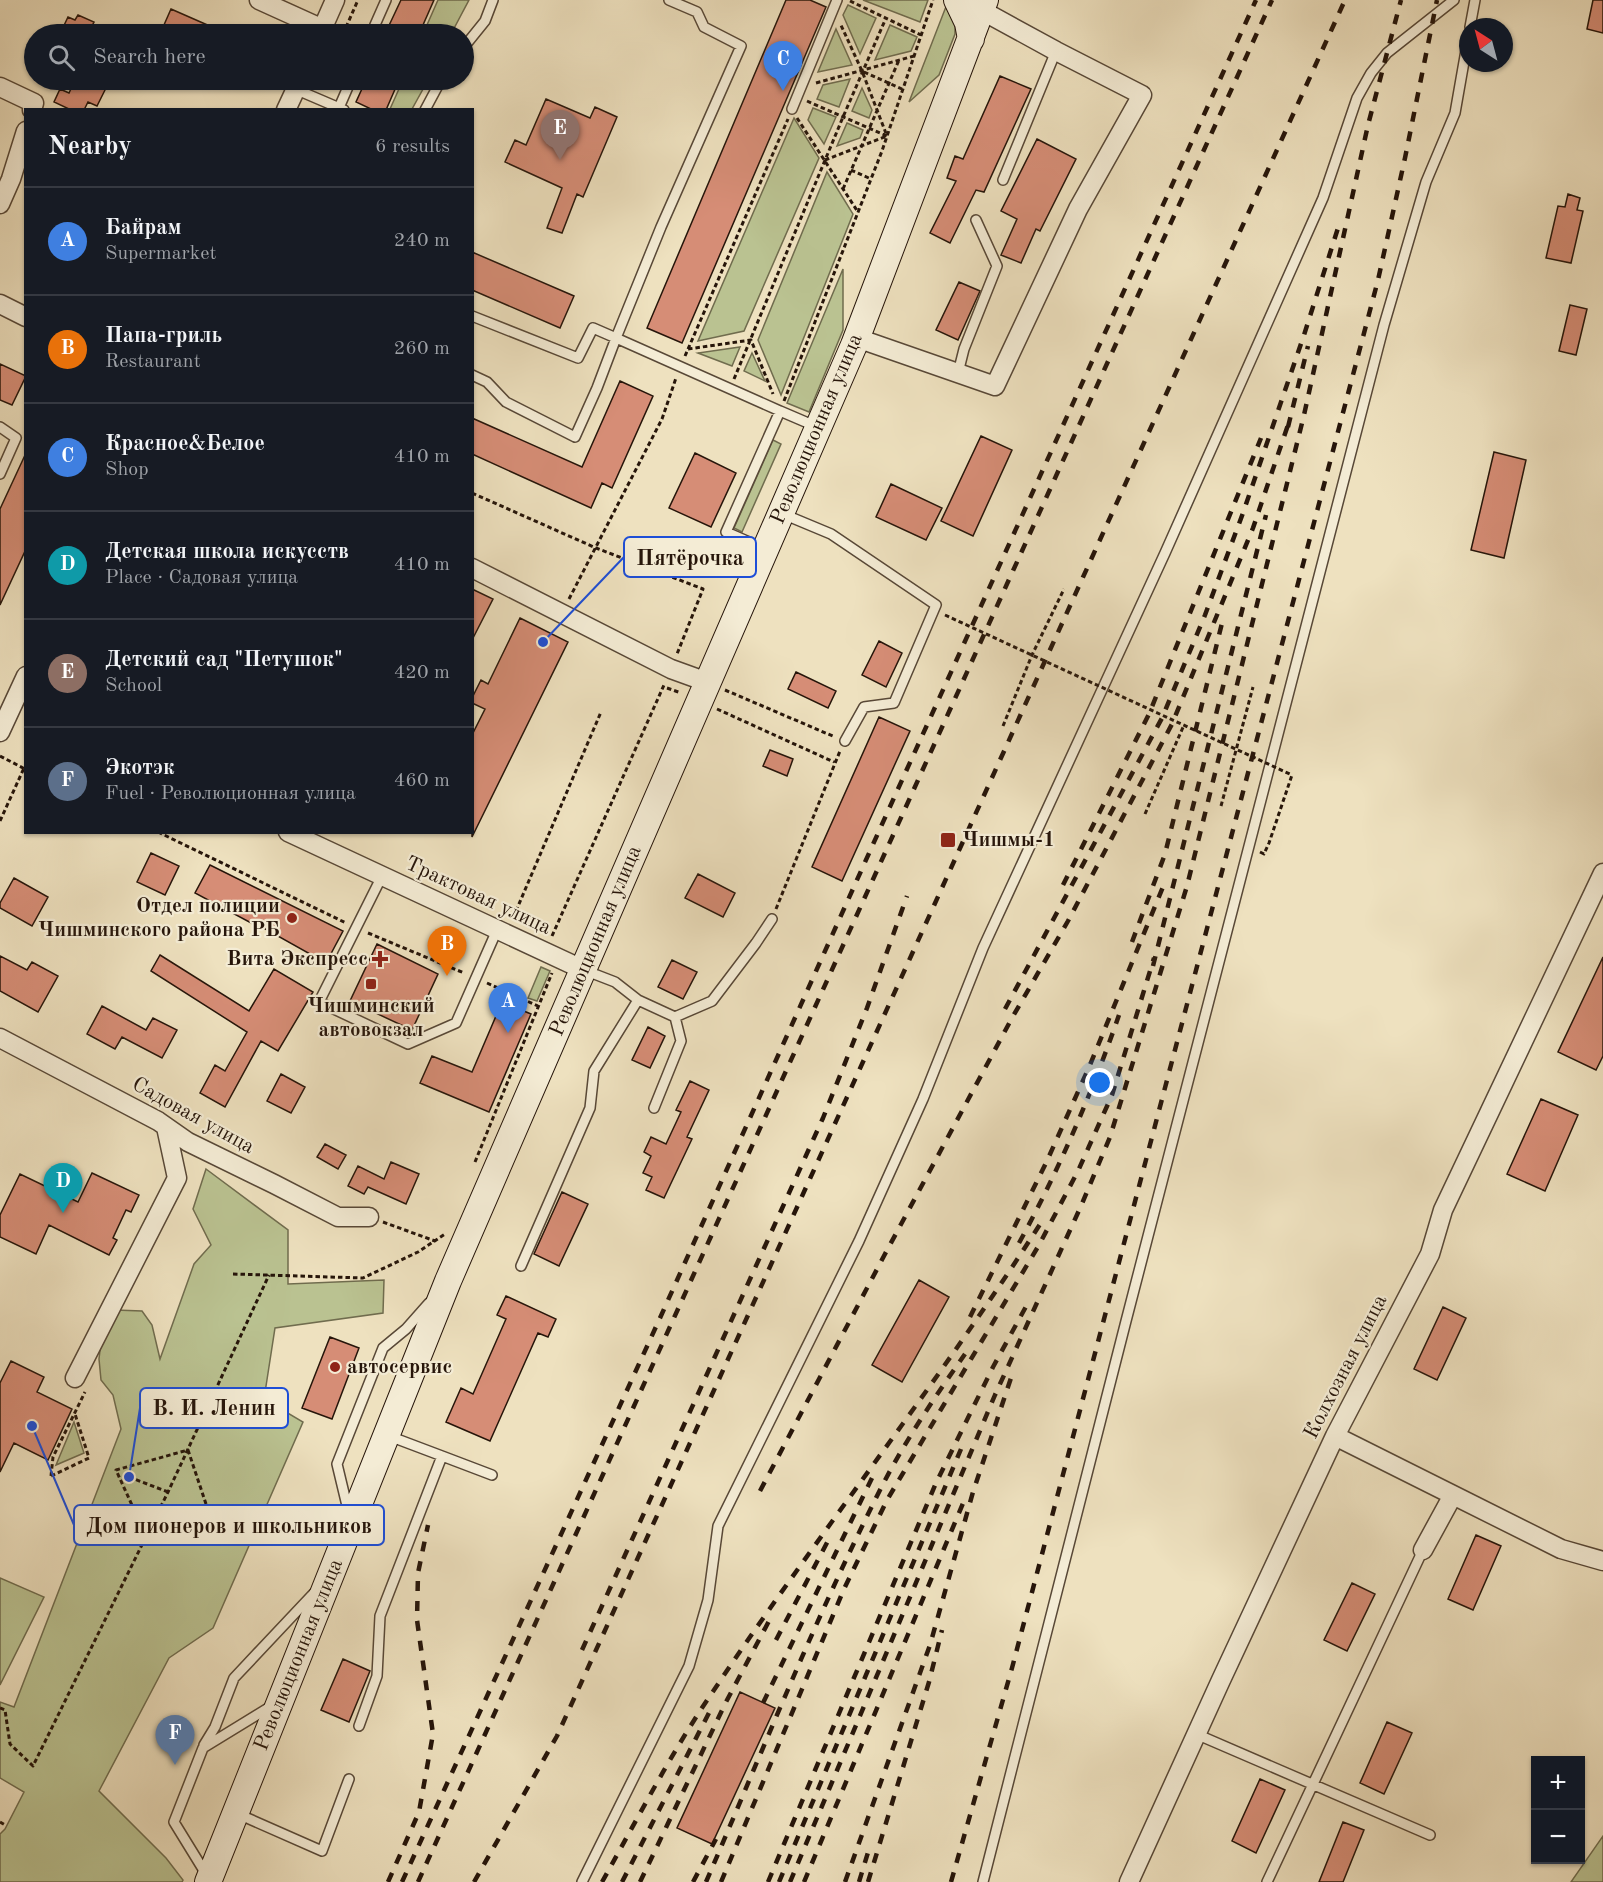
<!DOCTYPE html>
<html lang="en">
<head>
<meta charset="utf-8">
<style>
  body { margin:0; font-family:"Old Standard TT",serif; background:#20242c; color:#f1f3f6 }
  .controls { position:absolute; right:18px; bottom:18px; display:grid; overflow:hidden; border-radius:0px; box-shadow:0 2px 4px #0004 }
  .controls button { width:54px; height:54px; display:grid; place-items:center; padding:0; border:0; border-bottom:2px solid #363941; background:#171b24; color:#f1f3f6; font:30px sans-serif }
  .compass { position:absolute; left:1459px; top:18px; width:54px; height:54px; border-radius:50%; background:#171b24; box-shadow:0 2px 4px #0004; rotate:324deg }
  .you { position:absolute; left:1100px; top:1083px; width:21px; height:21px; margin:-15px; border:4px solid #fff; border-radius:50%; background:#1a73e8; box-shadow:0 0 0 9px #1a73e833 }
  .badge { display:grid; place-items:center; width:39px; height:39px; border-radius:50%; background:#0f766e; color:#fff; font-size:20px; font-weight:700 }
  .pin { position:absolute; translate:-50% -50px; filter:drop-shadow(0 2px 3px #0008) }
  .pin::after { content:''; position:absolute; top:32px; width:21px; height:18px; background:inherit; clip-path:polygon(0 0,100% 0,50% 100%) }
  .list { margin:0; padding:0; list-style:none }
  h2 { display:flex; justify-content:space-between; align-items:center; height:78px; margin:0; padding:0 24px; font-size:26px }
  h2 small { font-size:20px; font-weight:400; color:#9ea1a6 }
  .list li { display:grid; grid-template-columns:39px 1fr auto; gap:18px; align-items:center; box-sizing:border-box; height:108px; padding:0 24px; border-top:2px solid #363941 }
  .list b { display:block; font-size:22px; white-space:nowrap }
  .list p { margin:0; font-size:20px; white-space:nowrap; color:#9ea1a6 }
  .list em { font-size:20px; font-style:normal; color:#9ea1a6 }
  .icon { flex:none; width:33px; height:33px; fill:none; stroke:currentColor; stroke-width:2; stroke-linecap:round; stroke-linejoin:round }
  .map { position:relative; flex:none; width:1603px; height:1882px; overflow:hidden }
  .search { position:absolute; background:#171b24; box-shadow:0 2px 4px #0004; left:24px; top:24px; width:450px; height:66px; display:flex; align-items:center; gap:15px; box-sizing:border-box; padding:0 21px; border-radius:33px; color:#9ea1a6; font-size:22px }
  .panel { position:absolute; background:#171b24; box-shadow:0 2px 4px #0004; left:24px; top:108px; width:450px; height:726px; border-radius:0px }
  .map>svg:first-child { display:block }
  .green { fill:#bac291; stroke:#706c4e; stroke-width:1.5 }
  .building { fill:#d68d76; stroke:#26150a; stroke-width:1.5 }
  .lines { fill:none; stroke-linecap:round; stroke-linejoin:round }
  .service-casing { stroke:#584837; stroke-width:12 }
  .minor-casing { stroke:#584837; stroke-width:21 }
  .secondary-casing { stroke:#26150a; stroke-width:28 }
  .path { stroke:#26150a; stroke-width:3; stroke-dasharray:4.5 3; stroke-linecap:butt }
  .service { stroke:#f4ecd5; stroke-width:9 }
  .minor { stroke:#f4ecd5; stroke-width:18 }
  .secondary { stroke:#f4ecd5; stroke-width:26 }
  .rail { stroke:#26150a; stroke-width:4.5; stroke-dasharray:10 10; stroke-linecap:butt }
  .path-bridge { stroke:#26150a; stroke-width:3; stroke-dasharray:4.5 3; stroke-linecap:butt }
  .poi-dot { fill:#8f2418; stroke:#f4ecd5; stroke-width:2 }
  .labels { text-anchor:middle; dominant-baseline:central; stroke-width:4.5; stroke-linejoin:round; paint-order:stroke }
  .street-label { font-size:21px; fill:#26150a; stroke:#f4ecd5 }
  .poi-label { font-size:21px; font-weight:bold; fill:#26150a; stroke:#f4ecd5; text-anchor:start }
  .leader { fill:none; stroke:#1d4ed8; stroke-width:2 }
  .callout-dot { fill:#1d4ed8; stroke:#f4ecd5; stroke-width:2 }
  .callout { fill:#f4ecd5; stroke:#1d4ed8; stroke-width:2 }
  .callout-label { font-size:22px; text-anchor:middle; font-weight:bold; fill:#26150a }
</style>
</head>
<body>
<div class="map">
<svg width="1603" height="1882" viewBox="0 0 1603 1882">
  <rect width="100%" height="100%" fill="#eee1bf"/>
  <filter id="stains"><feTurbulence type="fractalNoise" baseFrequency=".00333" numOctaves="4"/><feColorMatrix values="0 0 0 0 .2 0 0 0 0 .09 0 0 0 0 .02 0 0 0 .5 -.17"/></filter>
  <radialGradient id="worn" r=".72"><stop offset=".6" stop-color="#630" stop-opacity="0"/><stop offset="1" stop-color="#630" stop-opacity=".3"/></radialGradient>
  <path class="green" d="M438 0H469L451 34H423Z
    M863 0H928L920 22Z
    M947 4 955 16V34L939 75 909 102Z
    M848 5 876 18 860 54 843 15Z
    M890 25 917 37 911 51 875 60Z
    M836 29 852 65 818 72Z
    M850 79 839 107 817 99 823 85Z
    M403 80H428L412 109H390Z
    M862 88 872 110 869 118 852 111Z
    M813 108 836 117 824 144 808 120Z
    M794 118 819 158 744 331 698 341Z
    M847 123 863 130 860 138 837 146Z
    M827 172 853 214 781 395 758 340Z
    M843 269V330L809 412 787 403Z
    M740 347 732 366 698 353Z
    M752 353 765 381 744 371Z
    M773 440 781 444 742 532 734 528Z
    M541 967 550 971 537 1001 528 998Z
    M206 1169 288 1230V1284L384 1280 383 1313 275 1328 264 1399 303 1422 213 1628 169 1658 99 1791 166 1858 183 1880 182 1882H0V1834L5 1829 24 1792 0 1778V1702L14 1707 121 1429 113 1395 101 1380 99 1359 102 1333 115 1310 142 1311 152 1325 160 1359 194 1264 211 1245 193 1209Z
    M74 1422 84 1453 56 1465Z
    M0 1578 44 1597 0 1685Z
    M1603 1836V1882H1571Z"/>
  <path class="building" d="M401 0H434L419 34H385Z
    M786 0H810L826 7 682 343 647 328Z
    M1593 0H1603V33L1587 29Z
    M171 9 228 34H160Z
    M78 15 94 22 88 34H60L68 17 75 20Z
    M1000 76 1031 89 984 192 976 190 950 243 930 233 956 181 947 178 955 156 963 159Z
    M75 80H87L106 88 97 106 88 102 84 110H71L54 102 60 89 69 93Z
    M366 80H399L386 110H373L356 102Z
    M546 99 590 118 595 107 617 117 583 197 577 194 562 233 547 228 562 188 505 162 515 140 526 145Z
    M1037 139 1076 159 1040 231 1036 229 1021 263 1001 255 1017 219 1001 211Z
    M1568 194 1580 198 1577 210 1583 211 1571 263 1546 258 1558 206 1565 207Z
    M472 252 574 296 560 328 472 290Z
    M959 282 980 291 958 340 936 330Z
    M1570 305 1587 309 1576 355 1559 351Z
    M0 364 26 376 12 405 0 400Z
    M620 381 653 396 612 488 602 483 591 508 472 454V418L582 467Z
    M981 436 1012 450 973 536 941 521Z
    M1494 452 1526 460 1504 558 1471 550Z
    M26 453V549L0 605V509Z
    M695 453 736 473 711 527 669 508Z
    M891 484 942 508 926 540 876 517Z
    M472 589 493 599 472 640Z
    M520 618 568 642 472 837V735L485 709 472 703V698L481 680 488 684Z
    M879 641 902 653 886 687 862 675Z
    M796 672 836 691 828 708 788 689Z
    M879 717 910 731 842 881 812 867Z
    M770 750 793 759 787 776 763 766Z
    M151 853 179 866 165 895 137 882Z
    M210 865 343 931 326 963 253 922V924L195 893Z
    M698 874 735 893 723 917 685 898Z
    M14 878 48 897 32 926 0 908V903Z
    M377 944 438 974 412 1030 350 1001Z
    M160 955 249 1011 274 969 313 992 278 1051 261 1041 225 1107 200 1093 215 1065 225 1071 247 1032 151 971Z
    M0 956 27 970 32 962 58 976 38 1012 0 991Z
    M1603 957V1056L1596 1070 1558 1052Z
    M672 960 697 972 683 999 658 987Z
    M502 1002 531 1014 489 1112 420 1083 432 1056 472 1072Z
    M102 1006 146 1030 153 1018 177 1030 162 1058 122 1037 115 1049 87 1034Z
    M648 1027 665 1036 650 1068 632 1060Z
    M281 1074 305 1087 291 1113 267 1101Z
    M690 1081 709 1090 687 1137 692 1139 664 1198 646 1190 652 1177 643 1173 651 1156 644 1152 651 1137 666 1144 681 1112 676 1110Z
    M1541 1099 1578 1115 1545 1191 1507 1174Z
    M325 1144 346 1155 338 1169 317 1157Z
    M391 1162 419 1174 406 1204 368 1187 364 1194 348 1186 358 1166 384 1179Z
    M92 1173 139 1195 131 1212 126 1210 113 1238 117 1240 109 1255 49 1225 36 1254 0 1237V1215L20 1174 78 1202Z
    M562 1192 588 1204 559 1266 534 1254Z
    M919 1280 949 1297 902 1382 872 1365Z
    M506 1296 556 1319 548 1337 538 1333 490 1441 446 1422 461 1388 473 1394 506 1319 497 1315Z
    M1443 1307 1466 1318 1437 1380 1414 1369Z
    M330 1337 359 1348 332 1419 302 1408Z
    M11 1361 44 1377 37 1392 72 1409 48 1460 14 1443 0 1472V1383Z
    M1476 1535 1501 1546 1473 1610 1448 1599Z
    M1352 1583 1375 1594 1347 1651 1324 1640Z
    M343 1659 370 1671 349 1722 321 1710Z
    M740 1692 775 1708 712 1844 677 1828Z
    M1387 1722 1412 1733 1384 1794 1360 1783Z
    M1260 1779 1285 1790 1256 1853 1232 1841Z
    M1343 1822 1364 1830 1343 1882H1319Z"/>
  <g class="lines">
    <g class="service-casing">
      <path id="service" d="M669 0 697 12 704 27 741 46 661 227 616 338 780 411
        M1470 27 1475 0
        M371 34 386 0
        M464 47 485 21 493 0
        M295 89 344 110
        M792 109 837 0
        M338 110 351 80
        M425 110 441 80
        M1003 180 1056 51
        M472 316 578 358 593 328 616 338 597 388 575 437 506 402 487 382 472 375
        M958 373 964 349 997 266 976 220
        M0 427 16 438 0 474
        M783 514 831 534 936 605 894 703 864 707 845 741
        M763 548 726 532 780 411 815 426
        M382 876 319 1002 408 1044 456 1023 497 930
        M584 970 615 982 638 1000 675 1017 681 1041 654 1108
        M675 1017 712 1001 756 943 772 919
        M521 1266 590 1108 594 1071 638 1000
        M442 1456 492 1475
        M349 1514 337 1464 383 1348 406 1329 429 1303
        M359 1726 377 1676 380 1616 442 1456 389 1436
        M1196 1734 1430 1835
        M204 1745 215 1727 234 1678 314 1593
        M238 1814 322 1851 349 1779
        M206 1874 174 1822 203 1748 273 1705
        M582 1882 689 1666 708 1600 718 1526 859 1241 923 1099 983 948 1165 553 1323 198 1357 98 1371 73 1387 53 1454 0
        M983 1882 1126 1321 1384 325 1426 182 1455 113 1468 39
        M1267 1882 1423 1550"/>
    </g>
    <g class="minor-casing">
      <path id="minor" d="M259 0 323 29
        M320 34 335 0
        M0 87 34 103 32 110
        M286 110 300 80
        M0 204 11 179 26 131
        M0 304 26 317
        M857 338 995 386 1078 209 1142 95 1056 51 981 10
        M472 568 671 669 707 682
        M0 732 26 676
        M288 832 584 970
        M0 1038 158 1121 188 1142 274 1184 338 1217H369
        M75 1378 177 1178 166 1127
        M1335 1436 1453 1495 1423 1550
        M1453 1495 1561 1549 1603 1561
        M1129 1882 1221 1680 1335 1436 1430 1254 1443 1210 1603 873"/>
    </g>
    <g class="secondary-casing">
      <path id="secondary" d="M957 0 968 23 971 39
        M208 1882 448 1281 854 345 985 0"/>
    </g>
    <path class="path" d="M850 1 921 35
      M343 34 358 0
      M864 72 902 89
      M816 83 914 56
      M807 101 887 136 862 71 840 23
      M797 118 858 212
      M825 160 887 136
      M851 170 871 179
      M843 189 899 60
      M688 349 751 340 773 394
      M685 356 788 119
      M734 379 843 117 886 18
      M784 401 882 151 933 0
      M472 493 596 548 703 589 677 654
      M569 599 662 419 676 378
      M667 688 681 693
      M725 690 835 737
      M717 709 834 762
      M1003 726 1032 655 1064 589
      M0 756 25 769
      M1221 806 1253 687
      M1145 814 1184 725
      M0 821 24 768
      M158 832 346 923
      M1260 852 1264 854 1269 843 1292 775
      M776 909 840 751
      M513 918 601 712
      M368 933 464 973
      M552 936 664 685
      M487 983 538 1006
      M475 1162 552 973
      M383 1222 435 1241
      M233 1274 363 1278 418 1252 445 1234
      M188 1450 208 1510 146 1536 116 1470Z
      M51 1476 53 1457 85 1392
      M51 1476 89 1458 75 1414
      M129 1477 168 1492
      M0 1708 5 1710 10 1744 33 1766 168 1492 269 1275
      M0 1822 5 1825"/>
    <use href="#service" class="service"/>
    <use href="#minor" class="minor"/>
    <use href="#secondary" class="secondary"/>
    <path class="rail" d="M1288 427 1308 346
      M1063 885 1149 714 1261 438
      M1132 942 1165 854 1223 619
      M1153 966 1266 515
      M1005 1009 1162 718 1205 615 1243 513 1304 335 1338 228
      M1019 1243C1059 1170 1092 1093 1119 1015
      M970 1317 1046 1163 1090 1065 1165 882
      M760 1491 885 1254 1012 1018 1068 921 1172 724 1253 528 1290 419
      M776 1640 830 1537
      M582 1650 823 1118 867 1008 907 896
      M763 1703 872 1478
      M388 1882 419 1812 433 1734 417 1620 418 1573 428 1525
      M402 1882 660 1318 888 811 1256 0
      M418 1882 1272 0
      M474 1882 557 1736 1345 0
      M602 1882C638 1818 672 1751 714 1690 820 1531 941 1380 1044 1218
      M622 1882 711 1709
      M640 1882 726 1702 769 1621
      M693 1882 716 1839
      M706 1882C762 1752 815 1619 879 1492 903 1444 934 1398 965 1354
      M721 1882 844 1589 887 1500 1039 1245 1078 1171 1112 1095 1154 958
      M768 1882 936 1483 993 1367 1029 1301
      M779 1882 961 1449
      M790 1882 995 1395 1081 1206 1110 1137 1187 886 1304 415 1368 125 1401 0
      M804 1882 964 1501
      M845 1882 930 1645 973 1492 1011 1378
      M859 1882 869 1849
      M868 1882 929 1682 942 1630
      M951 1882 1012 1668 1378 280 1405 158 1437 0"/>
    <path class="path-bridge" d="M945 615 1292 775"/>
  </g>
  <g class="poi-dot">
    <rect x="940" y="832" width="16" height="16" rx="3"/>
    <circle cx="292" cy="918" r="6"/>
    <path d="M377 950h6v6h6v6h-6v6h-6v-6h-6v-6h6z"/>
    <rect x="365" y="978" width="12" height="12" rx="3"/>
    <circle cx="335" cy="1367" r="6"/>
  </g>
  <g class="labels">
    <g class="street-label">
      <text transform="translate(817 429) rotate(-67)">Революционная улица</text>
      <text transform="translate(478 896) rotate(25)">Трактовая улица</text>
      <text transform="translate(596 941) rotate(-67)">Революционная улица</text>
      <text transform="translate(193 1116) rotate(29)">Садовая улица</text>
      <text transform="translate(1346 1367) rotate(-63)">Колхозная улица</text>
      <text transform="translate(299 1655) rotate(-68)">Революционная улица</text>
    </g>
    <g class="poi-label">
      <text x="962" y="840">Чишмы-1</text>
      <text x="280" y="906" text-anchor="end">Отдел полиции<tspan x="280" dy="24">Чишминского района РБ</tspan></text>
      <text x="368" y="959" text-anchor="end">Вита Экспресс</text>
      <text x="371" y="1006" text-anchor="middle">Чишминский<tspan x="371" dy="24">автовокзал</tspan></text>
      <text x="347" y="1367">автосервис</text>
    </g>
  </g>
  <path class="leader" d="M543 642L624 557M129 1477L140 1408M32 1426L74 1525"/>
  <g class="callout-dot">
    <circle cx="543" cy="642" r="6"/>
    <circle cx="129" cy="1477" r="6"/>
    <circle cx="32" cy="1426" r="6"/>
  </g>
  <g class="callout">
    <rect x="624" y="537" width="132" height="40" rx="6"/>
    <rect x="140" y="1388" width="148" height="40" rx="6"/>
    <rect x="74" y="1505" width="310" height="40" rx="6"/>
  </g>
  <g class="callout-label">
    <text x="690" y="565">Пятёрочка</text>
    <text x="214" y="1415">В. И. Ленин</text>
    <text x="229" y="1533">Дом пионеров и школьников</text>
  </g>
  <rect width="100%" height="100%" filter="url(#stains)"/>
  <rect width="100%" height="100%" fill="url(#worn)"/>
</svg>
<div class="controls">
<button>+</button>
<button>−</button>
</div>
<svg class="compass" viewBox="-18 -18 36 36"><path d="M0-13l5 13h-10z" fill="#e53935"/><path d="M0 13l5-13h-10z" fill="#9ea1a6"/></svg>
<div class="you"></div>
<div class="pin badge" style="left:508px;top:1033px;background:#3f7fe0">A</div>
<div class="pin badge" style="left:447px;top:976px;background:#e8710a">B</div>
<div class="pin badge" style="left:783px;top:91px;background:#3f7fe0">C</div>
<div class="pin badge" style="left:63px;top:1213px;background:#0f9aa8">D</div>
<div class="pin badge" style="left:560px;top:160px;background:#8d6e63">E</div>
<div class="pin badge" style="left:175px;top:1765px;background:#5c6f8a">F</div>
<div class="search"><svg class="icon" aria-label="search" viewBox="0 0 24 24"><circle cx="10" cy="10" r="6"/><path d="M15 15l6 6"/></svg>Search here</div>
<section class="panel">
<h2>Nearby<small>6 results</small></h2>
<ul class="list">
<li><span class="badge" style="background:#3f7fe0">A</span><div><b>Байрам</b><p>Supermarket</p></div><em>240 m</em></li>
<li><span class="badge" style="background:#e8710a">B</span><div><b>Папа-гриль</b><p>Restaurant</p></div><em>260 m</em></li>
<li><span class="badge" style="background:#3f7fe0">C</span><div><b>Красное&amp;Белое</b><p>Shop</p></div><em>410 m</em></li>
<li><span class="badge" style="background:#0f9aa8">D</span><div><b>Детская школа искусств</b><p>Place · Садовая улица</p></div><em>410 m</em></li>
<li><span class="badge" style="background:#8d6e63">E</span><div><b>Детский сад &quot;Петушок&quot;</b><p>School</p></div><em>420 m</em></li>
<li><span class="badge" style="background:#5c6f8a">F</span><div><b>Экотэк</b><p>Fuel · Революционная улица</p></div><em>460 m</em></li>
</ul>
</section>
</div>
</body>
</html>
